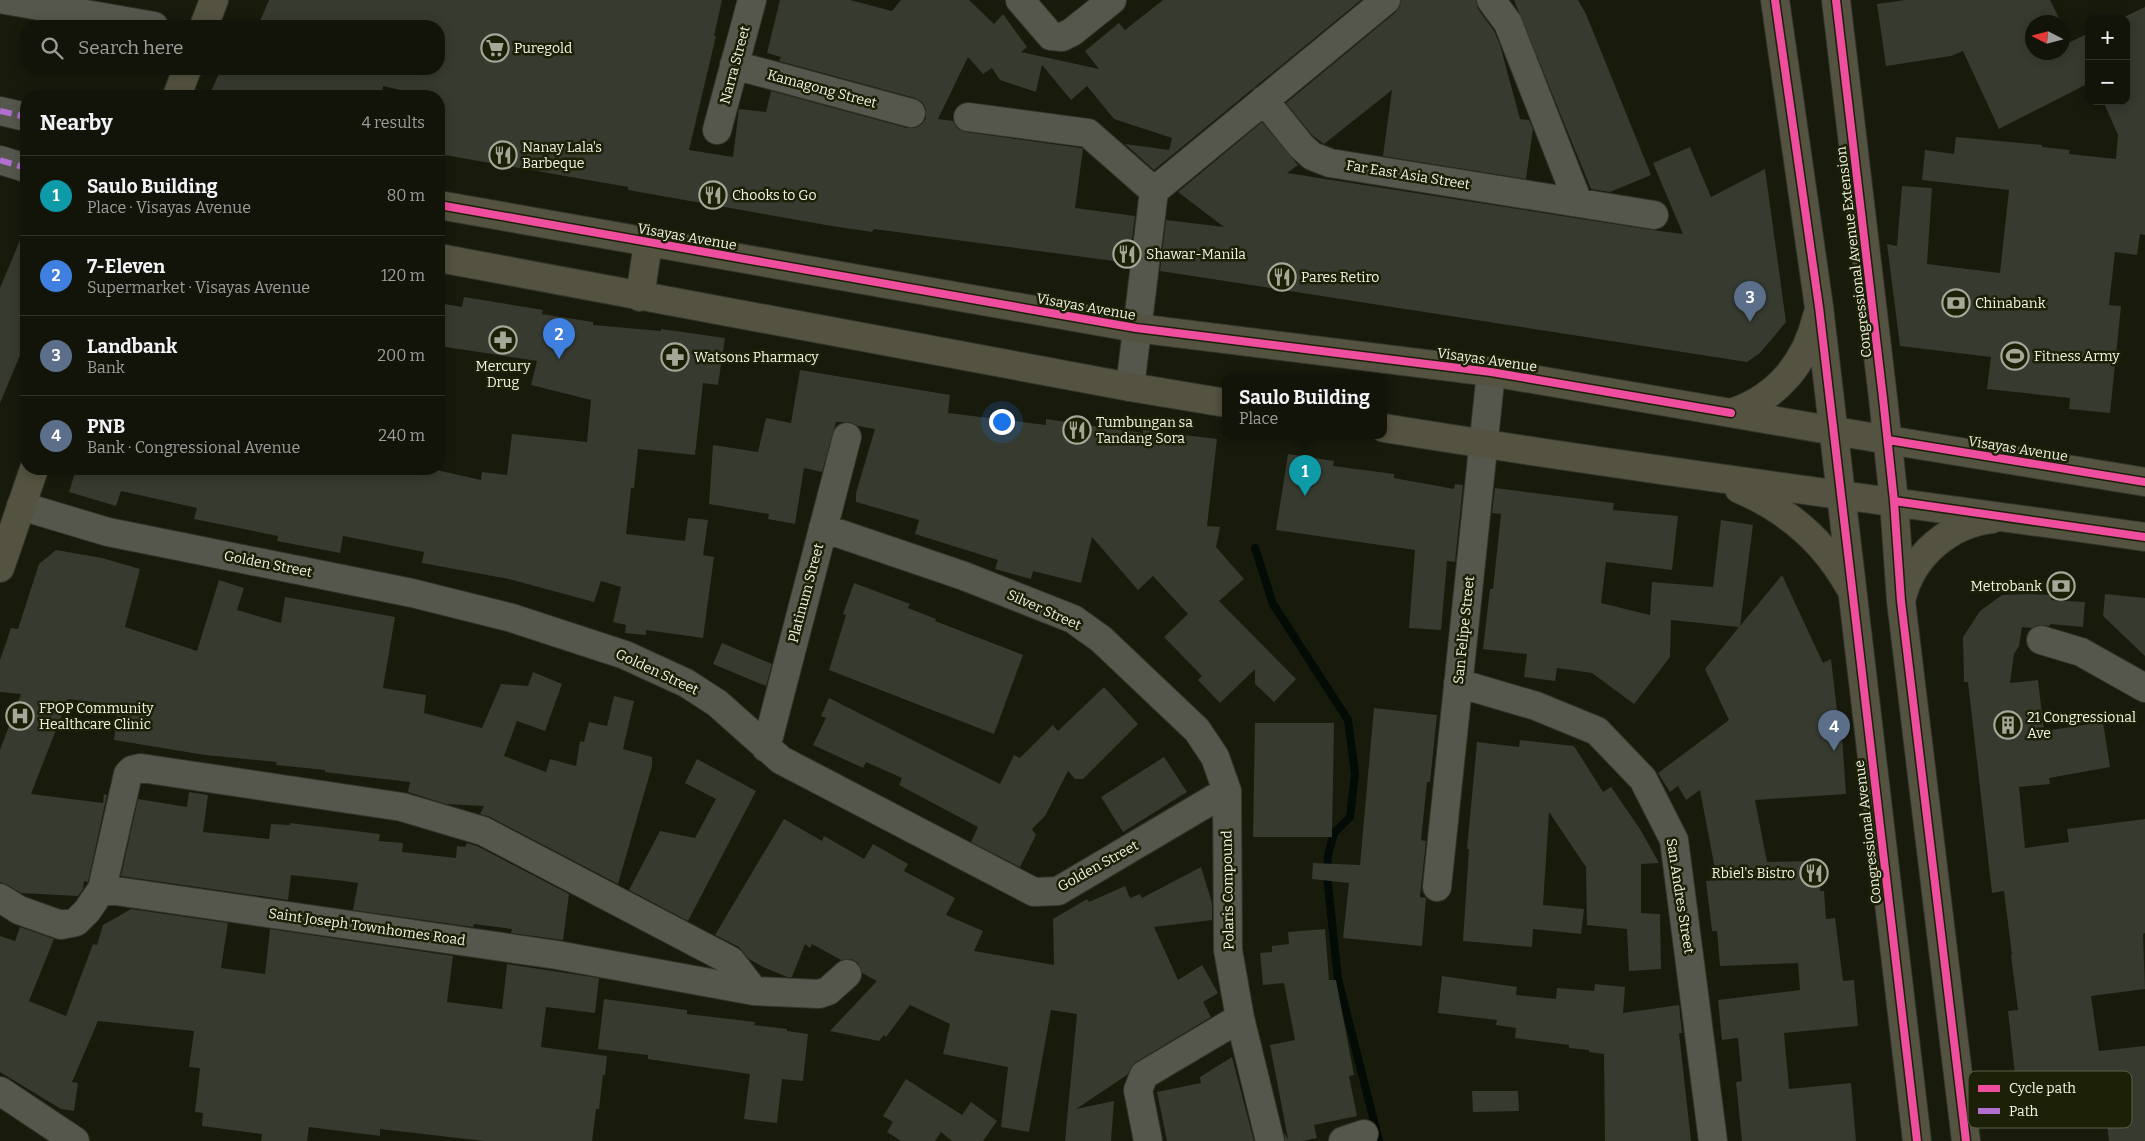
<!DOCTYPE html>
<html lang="en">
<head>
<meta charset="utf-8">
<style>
  body { margin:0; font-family:Bitter,serif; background:#1f2117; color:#f1f3f6 }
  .controls { position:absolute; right:15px; top:15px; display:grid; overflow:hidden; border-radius:10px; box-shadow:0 2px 12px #0003 }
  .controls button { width:45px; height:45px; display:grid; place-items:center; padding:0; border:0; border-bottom:1px solid #31332a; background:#121409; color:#f1f3f6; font:25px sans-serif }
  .compass { position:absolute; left:2025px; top:15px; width:45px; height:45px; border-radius:50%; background:#121409; box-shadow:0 2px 12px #0003; rotate:276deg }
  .you { position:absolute; left:1001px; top:421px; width:18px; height:18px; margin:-12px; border:4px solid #fff; border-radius:50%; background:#1a73e8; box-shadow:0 0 0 8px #1a73e833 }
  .badge { display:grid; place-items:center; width:32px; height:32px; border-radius:50%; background:#1a73e8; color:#fff; font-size:16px; font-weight:700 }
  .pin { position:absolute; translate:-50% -41px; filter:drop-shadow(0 1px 2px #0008) }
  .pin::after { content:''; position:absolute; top:26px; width:18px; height:15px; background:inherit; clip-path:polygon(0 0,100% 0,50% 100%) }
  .popup { position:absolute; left:1222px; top:374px; width:165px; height:65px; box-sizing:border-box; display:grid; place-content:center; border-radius:10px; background:#121409; filter:drop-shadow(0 1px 4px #0005); font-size:16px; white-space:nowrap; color:#9c9e9c }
  .popup b { font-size:19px; color:#f1f3f6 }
  .popup::after { content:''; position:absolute; left:50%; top:100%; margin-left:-10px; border:10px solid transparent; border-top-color:#121409 }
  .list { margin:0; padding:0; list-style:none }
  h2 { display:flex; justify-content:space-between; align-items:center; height:65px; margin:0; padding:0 20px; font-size:21px }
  h2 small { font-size:16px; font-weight:400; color:#9c9e9c }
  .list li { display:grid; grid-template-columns:32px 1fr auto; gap:15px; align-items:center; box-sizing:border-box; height:80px; padding:0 20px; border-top:1px solid #31332a }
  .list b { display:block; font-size:19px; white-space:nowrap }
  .list p { margin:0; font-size:16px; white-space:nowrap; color:#9c9e9c }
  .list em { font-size:16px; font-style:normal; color:#9c9e9c }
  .icon { flex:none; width:28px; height:28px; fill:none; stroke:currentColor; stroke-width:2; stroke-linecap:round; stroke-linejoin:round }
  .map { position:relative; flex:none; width:2145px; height:1141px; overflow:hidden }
  .search { position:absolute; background:#121409; box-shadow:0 2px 12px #0003; left:20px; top:20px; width:425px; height:55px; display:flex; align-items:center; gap:12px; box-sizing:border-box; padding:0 18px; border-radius:20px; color:#9c9e9c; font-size:19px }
  .panel { position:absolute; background:#121409; box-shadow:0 2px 12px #0003; left:20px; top:90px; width:425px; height:385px; border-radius:20px }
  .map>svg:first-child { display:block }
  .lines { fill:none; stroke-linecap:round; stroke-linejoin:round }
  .stream { stroke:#030b06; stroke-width:8 }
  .building { fill:#363a2f }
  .minor-casing { stroke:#32342a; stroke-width:30 }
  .major-casing { stroke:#32342a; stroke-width:30 }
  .minor { stroke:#55574d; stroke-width:28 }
  .major { stroke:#545341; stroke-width:28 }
  .quiet { stroke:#b36fd0; stroke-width:6; stroke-dasharray:12 6; stroke-linecap:butt }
  .cycleway-casing { stroke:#1c2006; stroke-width:11 }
  .cycleway { stroke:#ef4d9e; stroke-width:8 }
  .labels { text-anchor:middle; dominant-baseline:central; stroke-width:5; stroke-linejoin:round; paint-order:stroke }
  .poi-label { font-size:14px; fill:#f0f4e4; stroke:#1c2006; text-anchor:start }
  .street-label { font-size:14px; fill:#f0f4e4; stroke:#1c2006 }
  .key { fill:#1c2006; stroke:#5c6049; stroke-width:1 }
  .key-label { font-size:14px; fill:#f0f4e4 }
</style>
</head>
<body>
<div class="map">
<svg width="2145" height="1141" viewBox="0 0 2145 1141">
  <rect width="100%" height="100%" fill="#181a0c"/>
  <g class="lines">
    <path class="stream" d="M1255 548 1273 604 1348 720 1355 774 1350 817 1334 833 1328 855 1327 876 1338 979 1379 1141"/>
  </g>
  <path class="building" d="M269 0H722L714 36H716L689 150 733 157 739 109 766 112 771 91 907 128H915L922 124 926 118V109L922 102 915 98 779 61 781 57 767 53 780 0H850L892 11 901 0H969L994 24 1003 14 1027 47 1021 52 1099 69 1085 51 1119 23 1125 30 1163 0H1361L1154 170 1125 144 1169 150 1172 138 1114 119 1087 86 1071 100 1042 65 1036 92 1000 80 992 68 983 74 968 57 938 119 953 121 958 129 966 132 1081 148 1083 149 1075 208 1135 216 1129 263 874 229 872 232 832 226 628 190V187L439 154V96H427L383 86 382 96H209L221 69H439V26H258Z
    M1401 0H1476L1478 9 1494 31 1500 45 1520 119 1529 120 1533 129 1526 179 1383 156 1392 90 1324 144 1312 135 1286 103 1396 12 1400 6Z
    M1514 0H1578L1586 14 1651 175 1610 192 1591 189Z
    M1905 0H2050L2061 22H2032V52H2062V26L2070 42 2089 33V83L1999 129 1963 51 1951 56 1886 66 1877 4Z
    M2145 7V235L2140 234 2137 255 2115 252 2109 305 2121 306 2110 413 2069 409 2070 398 1987 389 1991 357 1900 346 1887 244 1897 246 1902 186 1932 188 1927 264 2000 273 2009 190 1922 180 1925 150 1954 154 1956 137 2042 145V147L2070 150 2069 154 2116 159 2118 135 2103 101H2126V19H2120Z
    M1262 122 1298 165 1287 173 1652 230 1683 234 1653 163 1690 147 1711 197 1765 169 1786 322 1760 353 1747 362 1160 271 1166 220 1224 227 1178 192Z
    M26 226V341L0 403V288Z
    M464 297 543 310 542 314 593 322V325L661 331V329L725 338 718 385 703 383 695 455 638 449 634 488H631L626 534 685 541 688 518 708 520 703 555 714 557 703 638 646 630V635L625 633 626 625 613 622 621 587 601 581 594 602 509 579 422 563 424 552 343 536 340 553 277 541 278 536 194 519 197 508 121 491 116 506 69 492 76 469H432L481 480 482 472 507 475 512 434 587 442 591 400 531 385 537 361 439 346V303L462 307Z
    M800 370 950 395 948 413 1046 425V419L1143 433V430L1217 439 1207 526 1220 527 1216 547 1244 579 1219 601 1296 679 1274 702 1255 684V669L1220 703 1198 680 1202 676 1164 637 1188 614 1153 576 1138 590 1092 537 1081 583 1033 571 1031 579 995 569 998 560 915 534 919 520 856 502V493L875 429 858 426 850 422H836L822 472 804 468 795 524 768 519 769 514 709 504 713 445 758 452 766 418 791 423Z
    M1288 454 1334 461 1333 466 1394 474V478L1454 489 1455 484 1463 485 1455 562 1447 561 1441 630 1409 628 1415 550 1276 530Z
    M1495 488 1614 503 1613 510 1678 516 1672 570 1606 562 1601 603 1650 615 1652 582 1713 587 1721 520 1753 525 1740 626 1782 575 1823 663 1831 659 1840 737 1842 736 1846 794 1755 800 1767 862 1819 861 1820 891H1824L1826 919 1835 918 1843 981 1854 980 1858 1026 1784 1033 1789 1089 1851 1083 1856 1141H1742L1736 1082 1742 1081 1738 1038 1722 1040 1718 1000 1800 990 1798 963 1720 966 1717 931H1712L1706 881 1717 880 1700 790 1686 800 1678 786 1670 792 1658 773 1729 720 1705 669 1739 627 1671 620 1670 657 1634 704 1592 673 1557 668 1555 681 1524 677 1527 654 1483 649 1490 589H1493L1501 514 1492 513Z
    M56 550 102 558 140 569 125 627 197 651 219 580 244 588 237 610 281 623 285 597 395 617 383 688 426 695 424 713 482 728 501 684 528 686 533 672 562 684 545 731 517 721 504 756 546 772 550 759 576 766 580 741 584 742 589 722 607 726 614 696 634 701 623 749 652 757V766L618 884 490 817 480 814 484 806 446 804 408 792 410 782 349 775 325 772V770L276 765 277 762 205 755 114 740 118 705 68 699 31 794 103 803 104 794 107 795 88 882 84 881 83 889 78 896 21 893 8 885 0 882V750L21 694 0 692V660L11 628 18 629 39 564Z
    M854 583 910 604 908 608 936 619 935 621 1023 655 994 734 829 670 846 615 843 614Z
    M2029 594 2052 595 2051 600 2085 602 2083 627 2050 624V626L2038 625 2032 628 2022 627 2019 646 2014 654 2010 683 2038 680 2044 731 2103 722 2110 767 2049 778 2050 784 2019 787 2025 848 2069 842 2067 829 2145 819V933L2143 934 2145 989 2091 996 2099 1051 2145 1046V1141H2109L2105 1109 2020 1121 2008 1011 2018 1010 2011 955H2012L2004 891 1992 893 1968 682H1964L1963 637 1980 611 2002 595Z
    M2105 594 2145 598V656L2103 616Z
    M722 643 772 664 766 686 713 664Z
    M1104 687 1138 724 1083 779H1075L1068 771 1045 816 1032 829 1036 835 1020 867 971 842 978 827 899 785 902 778 866 762 863 768 813 745 826 718 821 716 829 698 1000 784 1014 755 1020 758 1053 725 1058 731Z
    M1374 708 1437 715 1430 782H1427L1421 840 1426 841 1420 897 1426 898 1422 946 1343 938 1349 883 1312 879 1313 863 1360 865Z
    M1255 723H1334L1332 837H1253Z
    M1520 740 1574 746 1603 792 1611 787 1640 829 1659 863 1641 864V913L1660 914 1661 969 1629 971 1627 929 1587 925 1586 867 1549 812 1543 905 1584 909 1581 934 1533 929 1532 947 1463 941 1469 849H1467L1477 742 1519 747Z
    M1164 757 1187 792 1123 832 1101 797Z
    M697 759 756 791 688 921 629 890 660 831 695 838 716 799 685 783Z
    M189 792 208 795 203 832 269 839 271 824 290 825V823L380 834 379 841 403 843 402 852 456 858 457 846 465 847 467 843 477 846 569 894 563 940 511 933 512 929 474 924 473 927 353 910 358 883 344 881 291 875 288 900 121 876 138 799 187 807Z
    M784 819 822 841 824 836 864 859 873 844 908 864 904 871 955 898 946 915 983 931 974 951 1054 965 1053 919 1087 899 1089 902 1125 886 1130 898 1140 894 1142 898 1201 867 1212 903V920L1154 927 1178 980 1202 965 1218 993 1203 1002 1211 1017 1136 1062 1127 1075 1076 1109 1114 1101 1111 1141H1065L1077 1014 1051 1010 1029 1132 1001 1127 1008 1067 943 1054 950 1024 910 1005 886 1037 884 1035 879 1041 830 1031 877 981 862 973 858 963 851 959 841 960 812 944 810 948 805 944 792 977H787L763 967 749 959 739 947 715 935Z
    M131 909 228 923 221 968 265 974 270 929 453 956 447 1002 502 1009 507 964 599 978 595 1013 546 1007 541 1047 607 1056 605 1075H603L599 1109H596L592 1141H484L380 1129V1136L309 1127 307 1141H261L262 1134 202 1126 203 1113 195 1112 200 1068 189 1067 194 1031 98 1021 72 1082 78 1083 74 1111 61 1109 0 1072V936L15 941 20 927 54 939 29 1001 66 1016 93 944 97 945 103 925Z
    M1325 929 1329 980H1336L1354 1075 1349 1076 1357 1116 1314 1125 1317 1138 1303 1141H1285L1284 1133 1288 1139 1270 1045 1295 1040 1284 983 1263 985 1260 953 1272 952V946L1289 944 1288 932Z
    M1442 976 1517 987 1516 995 1556 999 1557 988 1594 991 1595 984 1625 987 1623 1013 1679 1005 1682 1033H1679L1691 1141H1605L1604 1054 1589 1052V1050L1569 1048V1045L1515 1038 1516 1028 1496 1025 1497 1020 1438 1013Z
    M604 999 687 1010V1014L755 1022 754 1025 787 1029V1031L808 1034 803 1081 782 1079 777 1123 744 1119 750 1074 648 1059V1055L598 1049Z
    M1232 1057 1254 1141H1167L1157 1092 1201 1083 1200 1077Z
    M906 1079 962 1115 971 1102 997 1121 983 1141H952L941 1132 935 1141H901L887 1132 893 1122 883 1116Z
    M1472 1091H1518L1519 1111 1473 1112Z"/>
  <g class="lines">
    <g class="minor-casing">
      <path id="minor" d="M5 0 154 26
        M1020 0 1051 36 1062 37 1072 32 1112 0
        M1491 0 1508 23 1578 202
        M734 65 911 113
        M1264 100 1301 146 1312 156 1330 163 1654 215
        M0 111 26 117
        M968 117 1088 133 1154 191
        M717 130 752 0
        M0 160 26 168
        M1130 387 1154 191 1386 0
        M21 506 108 532 412 593 512 618 625 655 686 683 717 703 781 760 1034 892 1058 891 1227 791
        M823 528 964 576 1073 619 1101 639 1197 730 1215 757 1227 791 1228 950 1240 1018 1270 1141
        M2041 640 2081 652 2145 688
        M1458 683 1536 706 1597 731 1643 779 1674 840 1713 1141
        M766 748 847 437
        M1437 887 1491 372
        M102 889 557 955 754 991 819 994 828 991 847 974
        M0 898 19 910 61 925 76 922 87 911 102 889 128 774 132 770 141 768 402 807 483 831 731 961 754 991
        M0 1091 75 1141
        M1148 1141 1138 1090 1144 1075 1240 1018
        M1343 1141 1364 1134"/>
    </g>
    <g class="major-casing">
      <path id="major" d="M1775 0 1819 307 1917 1141
        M1836 0 1883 398 1894 501 1901 601 1966 1141
        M204 26 214 0
        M177 96 187 69
        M439 205 1136 328 1491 372 1888 440 2145 482
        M439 258 1130 387 1226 403
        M640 297 648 243
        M1731 413C1777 398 1806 363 1817 316
        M1384 428C1637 469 1891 501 2145 537
        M1739 489C1786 509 1824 541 1849 586
        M0 568 34 469
        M1902 597C1913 555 1949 524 1992 519"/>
    </g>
    <use href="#minor" class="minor"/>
    <use href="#major" class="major"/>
    <path class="quiet" d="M0 111 26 117
      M0 160 26 168"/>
    <g class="cycleway-casing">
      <path id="cycleway" d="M1775 0 1819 307 1917 1141
        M1836 0 1883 398 1894 501 1901 601 1966 1141
        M439 205 1136 328 1491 372 1731 413
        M1888 440 2145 482
        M1894 501 2145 537"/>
    </g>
    <use href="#cycleway" class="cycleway"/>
  </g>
  <defs>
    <g id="supermarket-ring" transform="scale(1.4375)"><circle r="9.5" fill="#1c2006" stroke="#a4a898" stroke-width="1.5"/><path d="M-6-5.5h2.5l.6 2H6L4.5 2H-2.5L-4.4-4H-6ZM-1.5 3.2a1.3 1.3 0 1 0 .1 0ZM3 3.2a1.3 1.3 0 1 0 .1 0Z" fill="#a4a898"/></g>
    <g id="restaurant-ring" transform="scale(1.4375)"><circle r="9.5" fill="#1c2006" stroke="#a4a898" stroke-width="1.5"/><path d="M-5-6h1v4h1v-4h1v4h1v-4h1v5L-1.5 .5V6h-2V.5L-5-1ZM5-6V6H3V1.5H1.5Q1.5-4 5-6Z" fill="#a4a898"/></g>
    <g id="bank-ring" transform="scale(1.4375)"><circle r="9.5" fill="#1c2006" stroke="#a4a898" stroke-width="1.5"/><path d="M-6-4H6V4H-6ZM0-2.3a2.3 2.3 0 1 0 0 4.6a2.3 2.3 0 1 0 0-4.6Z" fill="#a4a898"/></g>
    <g id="pharmacy-ring" transform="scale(1.4375)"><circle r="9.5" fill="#1c2006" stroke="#a4a898" stroke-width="1.5"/><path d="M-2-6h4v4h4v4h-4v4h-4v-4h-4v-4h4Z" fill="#a4a898"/></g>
    <g id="stadium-ring" transform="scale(1.4375)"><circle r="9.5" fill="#1c2006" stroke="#a4a898" stroke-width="1.5"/><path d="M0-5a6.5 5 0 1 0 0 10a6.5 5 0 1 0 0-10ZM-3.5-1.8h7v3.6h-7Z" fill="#a4a898"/></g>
    <g id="hospital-ring" transform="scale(1.4375)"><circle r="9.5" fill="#1c2006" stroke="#a4a898" stroke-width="1.5"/><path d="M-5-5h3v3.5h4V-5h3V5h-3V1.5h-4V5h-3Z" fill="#a4a898"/></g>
    <g id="building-ring" transform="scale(1.4375)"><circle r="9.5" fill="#1c2006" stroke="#a4a898" stroke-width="1.5"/><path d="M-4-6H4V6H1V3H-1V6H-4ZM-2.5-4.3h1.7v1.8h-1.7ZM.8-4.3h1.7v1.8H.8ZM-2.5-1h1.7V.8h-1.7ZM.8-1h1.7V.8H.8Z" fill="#a4a898"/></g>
  </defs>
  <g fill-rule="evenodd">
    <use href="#supermarket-ring" x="495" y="48"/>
    <use href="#restaurant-ring" x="503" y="155"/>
    <use href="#restaurant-ring" x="713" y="195"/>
    <use href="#restaurant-ring" x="1127" y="254"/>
    <use href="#restaurant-ring" x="1282" y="277"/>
    <use href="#bank-ring" x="1956" y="303"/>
    <use href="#pharmacy-ring" x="503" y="340"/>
    <use href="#stadium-ring" x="2015" y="356"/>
    <use href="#pharmacy-ring" x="675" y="357"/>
    <use href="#restaurant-ring" x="1077" y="430"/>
    <use href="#bank-ring" x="2061" y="586"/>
    <use href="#hospital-ring" x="20" y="716"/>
    <use href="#building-ring" x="2008" y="725"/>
    <use href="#restaurant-ring" x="1814" y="873"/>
  </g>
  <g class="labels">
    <g class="poi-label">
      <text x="514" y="48">Puregold</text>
      <text x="522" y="147">Nanay Lala's<tspan x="522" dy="16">Barbeque</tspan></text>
      <text x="732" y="195">Chooks to Go</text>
      <text x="1146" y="254">Shawar-Manila</text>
      <text x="1301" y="277">Pares Retiro</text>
      <text x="1975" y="303">Chinabank</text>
      <text x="2034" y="356">Fitness Army</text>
      <text x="694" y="357">Watsons Pharmacy</text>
      <text x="503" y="366" text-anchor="middle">Mercury<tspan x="503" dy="16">Drug</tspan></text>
      <text x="1096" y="422">Tumbungan sa<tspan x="1096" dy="16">Tandang Sora</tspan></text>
      <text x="2042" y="586" text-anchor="end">Metrobank</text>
      <text x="39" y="708">FPOP Community<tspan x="39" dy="16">Healthcare Clinic</tspan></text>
      <text x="2027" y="717">21 Congressional<tspan x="2027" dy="16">Ave</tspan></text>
      <text x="1795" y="873" text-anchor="end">Rbiel's Bistro</text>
    </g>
    <g class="street-label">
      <text transform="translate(735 65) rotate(-75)">Narra Street</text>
      <text transform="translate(822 89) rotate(15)">Kamagong Street</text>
      <text transform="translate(1408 175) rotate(9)">Far East Asia Street</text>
      <text transform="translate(687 237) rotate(10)">Visayas Avenue</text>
      <text transform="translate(1854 252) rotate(-97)">Congressional Avenue Extension</text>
      <text transform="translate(1086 307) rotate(10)">Visayas Avenue</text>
      <text transform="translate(1487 360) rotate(8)">Visayas Avenue</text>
      <text transform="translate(2018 449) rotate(9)">Visayas Avenue</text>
      <text transform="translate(268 564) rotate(11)">Golden Street</text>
      <text transform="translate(806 593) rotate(-75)">Platinum Street</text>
      <text transform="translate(1044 610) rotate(24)">Silver Street</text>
      <text transform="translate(1464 630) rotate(-84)">San Felipe Street</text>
      <text transform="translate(657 672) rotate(25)">Golden Street</text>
      <text transform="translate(1868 832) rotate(-97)">Congressional Avenue</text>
      <text transform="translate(1098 866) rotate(-29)">Golden Street</text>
      <text transform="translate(1228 890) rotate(-91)">Polaris Compound</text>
      <text transform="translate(1680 896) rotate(81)">San Andres Street</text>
      <text transform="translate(367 927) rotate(8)">Saint Joseph Townhomes Road</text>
    </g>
  </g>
  <rect x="1968" y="1071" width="164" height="57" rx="8" class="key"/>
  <rect x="1978" y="1085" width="22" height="7" fill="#ef4d9e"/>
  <rect x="1978" y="1108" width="22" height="6" fill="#b36fd0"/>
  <g class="key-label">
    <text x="2009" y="1093">Cycle path</text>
    <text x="2009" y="1116">Path</text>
  </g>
</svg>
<div class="controls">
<button>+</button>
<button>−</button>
</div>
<svg class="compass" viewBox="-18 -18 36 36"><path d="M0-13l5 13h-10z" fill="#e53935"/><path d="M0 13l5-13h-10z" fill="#9c9e9c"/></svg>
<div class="you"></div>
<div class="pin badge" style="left:1305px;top:496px;background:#0f9aa8">1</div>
<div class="popup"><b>Saulo Building</b>Place</div>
<div class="pin badge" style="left:559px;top:359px;background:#3f7fe0">2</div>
<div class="pin badge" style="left:1750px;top:322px;background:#5c6f8a">3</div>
<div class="pin badge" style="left:1834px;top:751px;background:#5c6f8a">4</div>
<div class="search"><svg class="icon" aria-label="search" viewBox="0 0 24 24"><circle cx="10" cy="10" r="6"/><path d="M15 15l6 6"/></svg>Search here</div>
<section class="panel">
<h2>Nearby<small>4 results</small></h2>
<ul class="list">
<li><span class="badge" style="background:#0f9aa8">1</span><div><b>Saulo Building</b><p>Place · Visayas Avenue</p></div><em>80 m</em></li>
<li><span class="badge" style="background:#3f7fe0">2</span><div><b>7-Eleven</b><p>Supermarket · Visayas Avenue</p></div><em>120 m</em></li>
<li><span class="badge" style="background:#5c6f8a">3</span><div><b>Landbank</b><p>Bank</p></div><em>200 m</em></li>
<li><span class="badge" style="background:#5c6f8a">4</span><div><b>PNB</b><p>Bank · Congressional Avenue</p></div><em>240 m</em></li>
</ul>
</section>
</div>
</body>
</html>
